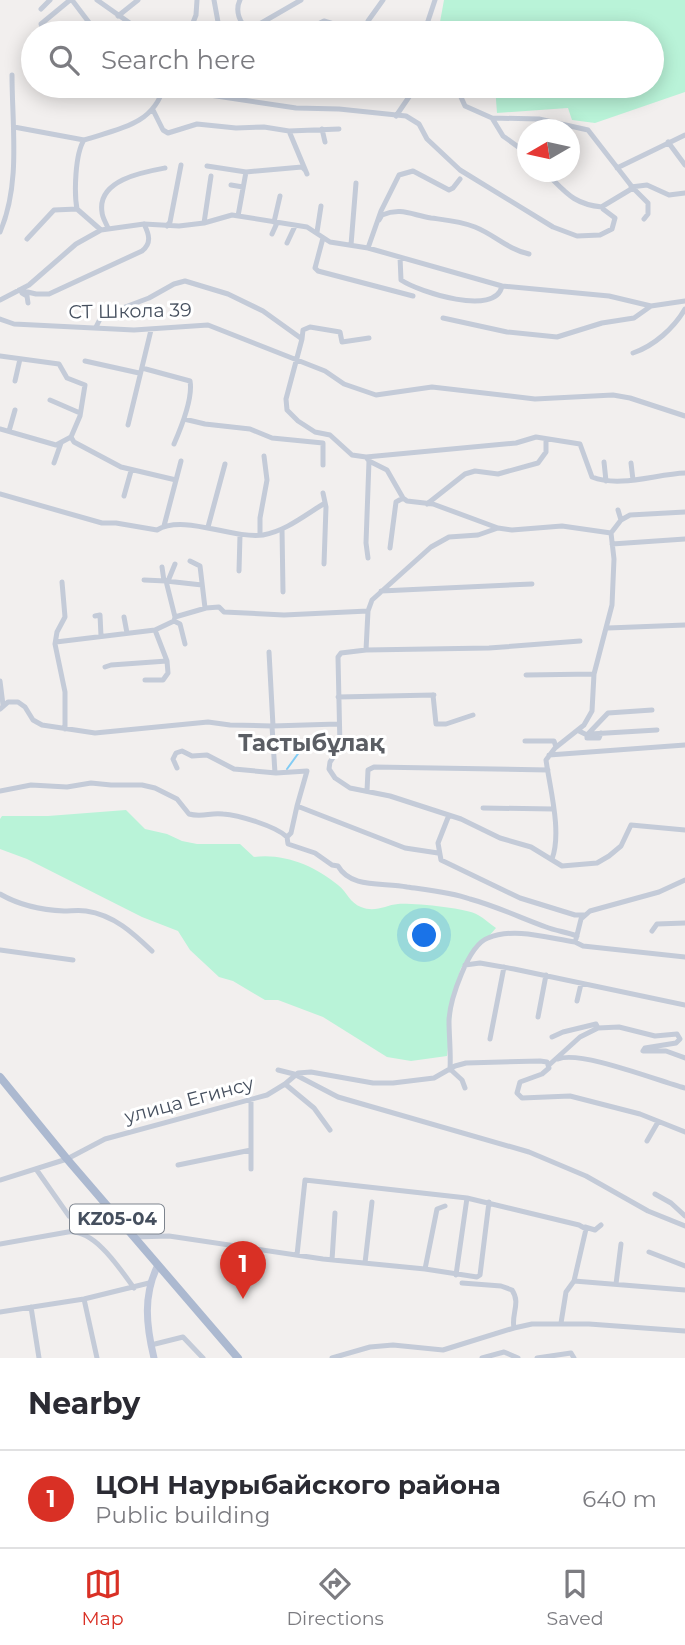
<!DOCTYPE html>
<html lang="en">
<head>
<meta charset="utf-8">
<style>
  body { margin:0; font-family:Montserrat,sans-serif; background:#f7f7f7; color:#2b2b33 }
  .compass { position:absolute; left:517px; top:119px; width:63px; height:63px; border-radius:50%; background:#fff; box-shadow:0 4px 18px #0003; rotate:261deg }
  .you { position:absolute; left:425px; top:936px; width:24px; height:24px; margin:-18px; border:5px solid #fff; border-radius:50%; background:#1a73e8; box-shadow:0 0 0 10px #1a73e833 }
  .badge { display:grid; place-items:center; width:46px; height:46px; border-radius:50%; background:#d93025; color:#fff; font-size:23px; font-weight:700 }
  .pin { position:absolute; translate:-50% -58px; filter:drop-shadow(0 2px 4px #0008) }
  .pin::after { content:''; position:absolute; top:37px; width:24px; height:21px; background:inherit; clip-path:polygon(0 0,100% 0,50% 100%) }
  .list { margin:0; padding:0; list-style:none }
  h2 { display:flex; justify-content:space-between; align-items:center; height:91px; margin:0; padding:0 28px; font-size:30px }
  h2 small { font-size:23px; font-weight:400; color:#7c7c81 }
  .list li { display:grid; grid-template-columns:46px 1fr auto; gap:21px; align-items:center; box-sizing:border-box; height:98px; padding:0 28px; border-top:2px solid #e1e1e2 }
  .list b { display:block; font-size:26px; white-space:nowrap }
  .list p { margin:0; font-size:23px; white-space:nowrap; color:#7c7c81 }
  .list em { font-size:23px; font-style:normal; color:#7c7c81 }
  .icon { flex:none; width:38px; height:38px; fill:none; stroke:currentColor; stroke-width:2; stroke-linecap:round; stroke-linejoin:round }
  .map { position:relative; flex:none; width:685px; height:1358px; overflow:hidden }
  .search { position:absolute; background:#fff; box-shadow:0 4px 18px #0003; left:21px; right:21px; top:21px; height:77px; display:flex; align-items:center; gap:18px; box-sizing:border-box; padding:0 24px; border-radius:38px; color:#7c7c81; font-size:26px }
  .sheet { height:189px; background:#fff }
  nav { display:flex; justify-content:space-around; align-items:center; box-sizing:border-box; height:98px; border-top:2px solid #e1e1e2; background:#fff; font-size:19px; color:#7c7c81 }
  nav a { display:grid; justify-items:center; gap:4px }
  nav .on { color:#d93025 }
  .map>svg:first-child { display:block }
  .green { fill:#b9f3d8 }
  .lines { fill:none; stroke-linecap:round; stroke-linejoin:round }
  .stream { stroke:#82ccf4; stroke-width:2 }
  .street { stroke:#c4cbd8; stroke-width:5 }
  .secondary { stroke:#c0c8da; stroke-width:7 }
  .primary { stroke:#acb9d0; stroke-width:8 }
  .labels { text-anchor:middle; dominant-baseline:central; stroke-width:6; stroke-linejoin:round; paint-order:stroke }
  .shield { fill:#fff; stroke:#7d848e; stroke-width:2 }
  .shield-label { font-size:18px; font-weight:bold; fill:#454f5e }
  .street-label { font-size:19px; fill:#454f5e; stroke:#fff }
  .quarter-label { font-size:23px; font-weight:bold; fill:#5b5e64; stroke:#fff }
</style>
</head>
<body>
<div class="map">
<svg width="685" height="1358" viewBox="0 0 685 1358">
  <rect width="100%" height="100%" fill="#f2efee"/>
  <path class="green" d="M444 0H685V92L595 123 572 120 568 108 497 113 495 86H652V33H438Z
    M126 810 145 829 167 834 182 841 197 844H240L254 857C284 853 315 866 338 885 347 892 350 903 361 907 375 913 386 905 398 904 413 903 467 908 478 915 484 918 490 924 496 928L461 968 455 987 447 1056 411 1061 387 1057 323 1017 278 1000H265L233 981 219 977 190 950 178 931 142 917 27 859 0 849V819L2 816H48Z"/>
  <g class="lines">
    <path class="stream" d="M287 769 300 751 312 741"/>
    <path class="street" d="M72 0 97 33
      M97 0 144 33
      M214 0 220 33
      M240 0C235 10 239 25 250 29L263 22 271 33
      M41 9 50 0
      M118 16 138 0
      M263 22 301 0
      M44 33 41 24 70 0
      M189 33 196 15 197 0
      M315 33 318 24 324 21 353 30 368 28V21L383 0
      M424 33 435 0
      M469 86 460 95 465 106 492 118 503 136 528 154
      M163 88 296 108 339 109 406 116 419 124 427 139 460 170 553 227 577 236 600 235 612 229 615 218 603 209V206L633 188 588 130 539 119 492 118
      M411 94 428 86
      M153 110 163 130 168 133 197 124 236 128 264 127 289 131 307 174
      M396 116 411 94 413 86
      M14 127 84 140
      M322 129 325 142
      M289 131 339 129
      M668 142 685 165
      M207 166 246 172 302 167 305 170
      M617 168 685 135
      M545 172C565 191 572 204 602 207
      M231 185 243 187
      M631 187 647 185 669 195 685 193
      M633 188 648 203V214L644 219
      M238 216 246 172
      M379 220 382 215C401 207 412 215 431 218 446 220 460 221 475 227 495 235 507 249 529 254
      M274 222 280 196
      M204 223 211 176
      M167 226 170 222 181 165
      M108 228C106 223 102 217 102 212 97 180 143 172 165 168
      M101 230 77 209C74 193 75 154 84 140 118 129 154 125 164 86
      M0 232C21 184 12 126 12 75
      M317 232 321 206
      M272 234 277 223
      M323 238 315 268 318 271 413 296
      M27 239 54 210 77 209
      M287 243 295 226
      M351 245 356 183
      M368 248 381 211 399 175 413 171 449 190 453 188 460 179
      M400 257 401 280C419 292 496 317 502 286
      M19 290 36 294H49L142 251C152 243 149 234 144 224
      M22 293 27 296 28 303
      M0 300 29 285 76 244 101 230 144 224 179 226 204 223 232 215 307 227 330 242 368 248 502 286 609 296 651 306
      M443 318 507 332 557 337 602 323 634 318 651 306 685 301
      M0 319 14 324 134 330 208 325 325 371 344 384 376 395 432 387 535 399 613 395 630 398 685 416
      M96 327 100 319 104 315 149 298 174 284 185 281 228 294 263 311 302 339 286 399 287 410 298 421 315 432 330 435 352 455 366 457 369 461 387 470 403 498 407 501 433 504 498 528
      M302 339 303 330 310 327 340 332 342 342 369 338
      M633 353C654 346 674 328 685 309
      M0 356 59 364 67 378 85 385 80 416 71 437 74 442 121 467 176 480
      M85 361 139 373
      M142 368 190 381C193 397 181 428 174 444
      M15 381 20 359
      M50 400 80 413
      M184 419 205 424 250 429 272 438 323 443V465
      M128 425 151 330
      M0 429 56 445 71 437
      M9 431 15 410
      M366 457 516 443 536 437 580 444 592 477C620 488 656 474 685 473
      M604 462 606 481
      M54 463 61 443
      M631 463 633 480
      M323 493 326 507 324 564
      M0 494 102 523H116L157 530C184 514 231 539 263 535 286 531 305 515 325 503
      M124 496 131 471
      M427 504 465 474 475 471 498 474 538 463 546 452V440
      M618 510 621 520
      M685 512 630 515 621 520 611 533 562 526 512 530 498 528 478 535 449 537 431 547 372 600 368 611 366 650 341 653 338 657 340 747 330 762 329 769 335 778 350 788 390 796 461 819 500 838 531 847 562 866 597 863 609 856 621 846 631 825 685 830
      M164 526 181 461
      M208 527 225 464
      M282 529 283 592
      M260 535V518L267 480 264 456
      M612 544 685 539
      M390 548 396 502 403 498
      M368 558 366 543 369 461
      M190 561 200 566 205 608
      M162 567 164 581
      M239 571 240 535
      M144 580 166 581 175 617
      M166 581 202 585
      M168 581 175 564
      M62 582 65 617 57 632 55 644 65 692V729
      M381 591 532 584
      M95 616 100 615 101 636
      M124 617 127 633
      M176 622 180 624 185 644
      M608 628 685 625
      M56 642 155 630
      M366 650 489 648 580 641
      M269 652 273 726
      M105 667 111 665 167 661 155 630 174 621 175 617 206 608 219 607 224 612 284 615 368 611
      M526 675 594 674
      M145 680H163L168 673 167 661
      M0 681 3 705
      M433 695 436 724H446L473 715
      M338 697 434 695
      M0 709 8 702H18L25 707 33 720 42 725 95 733 208 722 230 725 272 726 338 724
      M272 726 275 773
      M579 731 587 735 608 713 652 710
      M590 734 657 730
      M587 735V738H599L601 733
      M525 741H554L556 747
      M549 755 685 745
      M177 768 173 759 176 753 182 751 192 756 207 755 234 769 276 773 307 771 297 806 405 848 438 853
      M0 791 31 785 67 787 91 783 111 785H142L155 788 177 799 189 814C203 818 210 812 223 814 238 815 276 826 287 837L288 844 315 853 332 865 338 866C351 889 384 882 407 887 428 890 450 892 470 899 496 906 521 918 546 927 556 931 567 932 577 936
      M367 791 368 770 374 767 548 770
      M483 808 553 809
      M449 815 438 843 441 860 520 898 575 915H584
      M287 837 291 833 297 806
      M552 859C562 832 550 789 546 760L555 748 584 725 592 711 594 674 612 605 614 559 611 533
      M0 894C19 905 42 910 64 911 71 911 79 910 86 911 114 915 133 933 152 951
      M652 931 657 924 685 923
      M576 939 581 919 590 911 659 892 685 880
      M0 950 73 960
      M465 965 480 963 514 969 685 1005
      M577 1001 581 984
      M538 1017 546 975
      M552 1037 563 1032 596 1024 598 1028
      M490 1039 504 967
      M558 1059C581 1050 658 1081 685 1088
      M549 1065 580 1037 598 1028 619 1027 655 1036 677 1034 680 1039 676 1043 645 1048 643 1051H666L685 1058
      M278 1070 294 1074 338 1097 529 1152 586 1176 648 1211 685 1226
      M285 1084 314 1108 330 1130
      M465 1088 462 1080 450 1069C451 1053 449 1036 449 1020 450 1000 468 945 488 938 514 927 548 938 575 942L583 946 685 957
      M647 1141 658 1122
      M178 1165 251 1150
      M36 1169 69 1216
      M251 1169V1100
      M0 1180 67 1159 105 1139 267 1095 285 1084 298 1073 311 1072 373 1083H393L434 1078 455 1066 466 1063 540 1061 547 1062 549 1068 542 1074 520 1082 517 1093 522 1098 570 1096 640 1114 685 1132
      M655 1194 671 1203 685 1216
      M445 1206 437 1209 425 1269 477 1277 480 1275 489 1202
      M585 1227 595 1230 601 1225
      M134 1237 169 1236 323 1259 425 1269
      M0 1244 68 1232C95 1229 120 1269 134 1288
      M649 1252 685 1266
      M297 1255 305 1180 467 1198 579 1225 586 1229 574 1281
      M332 1260 335 1213
      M365 1263 372 1202
      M456 1275 467 1198
      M462 1283 501 1286 512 1290C521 1303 511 1314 514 1328
      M616 1284 621 1244
      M84 1299 97 1358
      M31 1307 39 1358
      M0 1312 84 1299 149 1283
      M561 1323 566 1292 574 1281 685 1290
      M151 1345 183 1337 203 1358
      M332 1358 370 1347 393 1345 443 1350 514 1328 532 1324H589L685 1331
      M482 1358 504 1352 518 1358
      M537 1358 571 1353 574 1358"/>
    <path class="secondary" d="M154 1358C146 1325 143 1295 158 1265"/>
    <path class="primary" d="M0 1077 67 1159 238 1358"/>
  </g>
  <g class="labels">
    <rect class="shield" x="70" y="1204.5" width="94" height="29" rx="5"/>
    <g class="shield-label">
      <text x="117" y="1219">KZ05-04</text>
    </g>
    <g class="street-label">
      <text transform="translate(130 311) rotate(-1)">СТ Школа 39</text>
      <text transform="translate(189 1100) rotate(-15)">улица Егинсу</text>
    </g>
    <g class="quarter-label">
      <text x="311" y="743">Тастыбұлақ</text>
    </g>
  </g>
</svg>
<svg class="compass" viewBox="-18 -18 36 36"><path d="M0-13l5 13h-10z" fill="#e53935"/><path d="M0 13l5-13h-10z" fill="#7c7c81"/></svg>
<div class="you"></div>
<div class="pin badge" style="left:243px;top:1299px">1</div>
<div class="search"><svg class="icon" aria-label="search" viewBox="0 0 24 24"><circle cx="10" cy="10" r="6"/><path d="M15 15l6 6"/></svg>Search here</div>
</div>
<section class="sheet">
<h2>Nearby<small></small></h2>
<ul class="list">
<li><span class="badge">1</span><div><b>ЦОН Наурыбайского района</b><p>Public building</p></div><em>640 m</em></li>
</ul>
</section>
<nav>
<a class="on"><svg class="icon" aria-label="map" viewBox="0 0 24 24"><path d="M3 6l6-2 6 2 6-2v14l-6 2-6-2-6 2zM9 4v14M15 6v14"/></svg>Map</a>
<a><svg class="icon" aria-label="directions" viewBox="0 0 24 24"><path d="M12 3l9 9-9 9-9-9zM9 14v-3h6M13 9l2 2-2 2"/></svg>Directions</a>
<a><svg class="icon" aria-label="saved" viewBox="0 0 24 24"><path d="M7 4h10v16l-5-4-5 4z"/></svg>Saved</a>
</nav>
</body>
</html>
